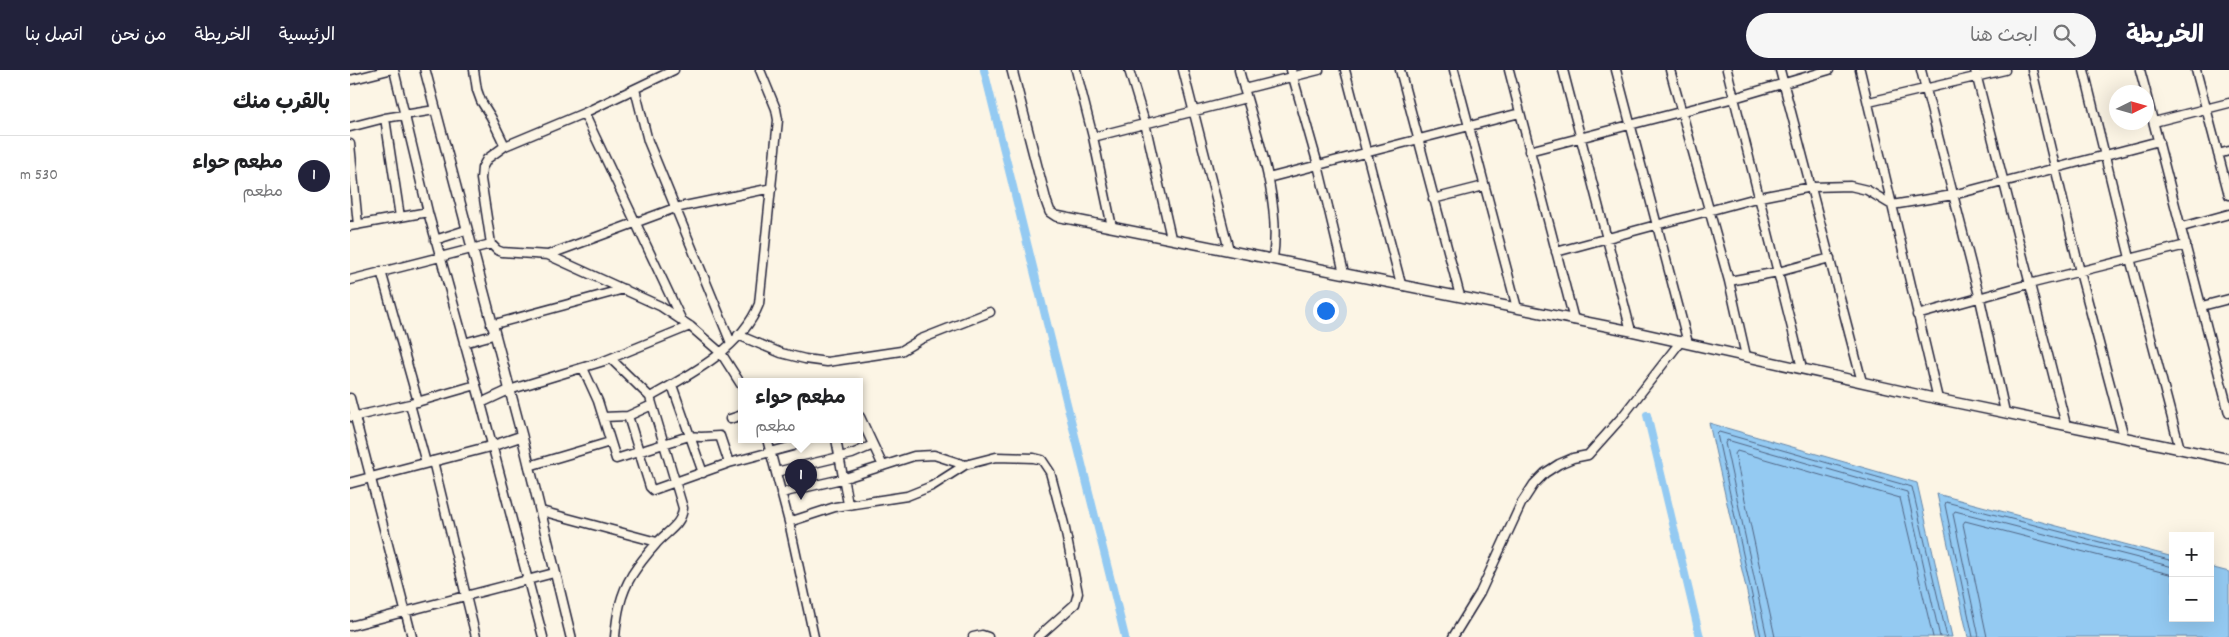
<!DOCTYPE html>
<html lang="ar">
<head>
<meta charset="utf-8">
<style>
  body { margin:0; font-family:Dekko,"Playpen Sans Arabic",sans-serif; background:#f6f6f6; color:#202124; direction:rtl }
  .controls { position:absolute; right:15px; bottom:15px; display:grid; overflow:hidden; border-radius:0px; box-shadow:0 5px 20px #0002 }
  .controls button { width:45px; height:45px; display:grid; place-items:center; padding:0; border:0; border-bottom:1px solid #e0e0e0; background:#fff; color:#202124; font:25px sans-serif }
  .compass { position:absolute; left:1759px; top:15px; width:45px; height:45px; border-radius:50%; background:#fff; box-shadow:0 5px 20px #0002; rotate:85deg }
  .you { position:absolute; left:975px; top:240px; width:18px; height:18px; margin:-12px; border:4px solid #fff; border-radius:50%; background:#1a73e8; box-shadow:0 0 0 8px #1a73e833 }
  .badge { display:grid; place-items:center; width:32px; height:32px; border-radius:50%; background:#22223b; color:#fff; font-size:16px; font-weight:700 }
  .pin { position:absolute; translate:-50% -41px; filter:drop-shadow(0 1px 2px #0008) }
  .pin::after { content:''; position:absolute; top:26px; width:18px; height:15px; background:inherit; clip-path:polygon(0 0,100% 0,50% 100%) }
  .popup { position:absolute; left:388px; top:308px; width:125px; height:65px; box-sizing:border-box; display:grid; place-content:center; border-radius:0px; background:#fff; filter:drop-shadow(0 1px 4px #0005); font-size:16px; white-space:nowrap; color:#757577 }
  .popup b { font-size:19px; color:#202124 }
  .popup::after { content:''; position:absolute; left:50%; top:100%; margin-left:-10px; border:10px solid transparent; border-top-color:#fff }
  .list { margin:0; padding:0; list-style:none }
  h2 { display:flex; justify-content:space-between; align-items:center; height:65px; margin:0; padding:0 20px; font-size:21px }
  h2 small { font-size:16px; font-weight:400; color:#757577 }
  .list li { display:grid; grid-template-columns:32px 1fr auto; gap:15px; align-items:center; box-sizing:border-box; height:80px; padding:0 20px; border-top:1px solid #e0e0e0 }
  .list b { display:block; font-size:19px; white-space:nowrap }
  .list p { margin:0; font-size:16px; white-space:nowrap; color:#757577 }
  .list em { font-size:16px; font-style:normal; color:#757577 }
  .icon { flex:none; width:28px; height:28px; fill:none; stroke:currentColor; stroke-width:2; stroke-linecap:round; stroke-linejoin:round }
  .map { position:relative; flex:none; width:1879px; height:567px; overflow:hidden; direction:ltr }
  header { display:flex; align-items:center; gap:30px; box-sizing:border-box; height:70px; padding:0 25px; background:#22223b; color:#fff }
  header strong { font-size:24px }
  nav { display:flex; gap:28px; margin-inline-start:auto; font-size:18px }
  .search { width:350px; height:45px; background:#f6f6f6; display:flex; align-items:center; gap:12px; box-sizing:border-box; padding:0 18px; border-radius:28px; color:#757577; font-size:19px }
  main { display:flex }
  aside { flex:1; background:#fff }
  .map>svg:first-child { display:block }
  .water { fill:#94caf2; stroke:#6687a9 }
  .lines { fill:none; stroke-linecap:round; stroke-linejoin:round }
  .shore { stroke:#506584; stroke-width:1 }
  .canal { stroke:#94caf2; stroke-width:8 }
  .minor-casing { stroke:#22223b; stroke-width:11 }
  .tertiary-casing { stroke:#22223b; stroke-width:12 }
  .minor { stroke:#fcf5e5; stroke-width:8 }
  .tertiary { stroke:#fcf5e5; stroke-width:9 }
</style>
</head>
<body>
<header>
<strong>الخريطة</strong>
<div class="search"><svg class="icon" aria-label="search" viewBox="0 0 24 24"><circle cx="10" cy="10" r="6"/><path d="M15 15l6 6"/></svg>ابحث هنا</div>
<nav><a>الرئيسية</a><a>الخريطة</a><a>من نحن</a><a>اتصل بنا</a></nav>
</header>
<main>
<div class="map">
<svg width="1879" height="567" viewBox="0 0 1879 567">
  <rect width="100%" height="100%" fill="#fcf5e5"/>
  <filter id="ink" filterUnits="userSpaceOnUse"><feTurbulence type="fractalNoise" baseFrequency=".02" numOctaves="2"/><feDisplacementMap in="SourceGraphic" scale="10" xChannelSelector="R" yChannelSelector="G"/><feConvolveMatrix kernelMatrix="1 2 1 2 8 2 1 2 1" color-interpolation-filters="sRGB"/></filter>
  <g filter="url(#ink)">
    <path class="water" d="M1359 353 1567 413 1602 567H1407Z
      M1587 424 1823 487V548H1860V497L1879 502V567H1618Z"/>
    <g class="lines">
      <path class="shore" d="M1411 567 1367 364 1369 362 1562 417 1597 567
        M1417 567 1375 373 1377 370 1557 422 1590 567
        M1425 567 1385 384 1387 381 1550 428 1583 567
        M1623 567 1595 435 1596 432 1823 491
        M1629 567 1603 444 1605 441 1823 497
        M1637 567 1613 454 1615 451 1823 505"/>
      <path class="canal" d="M634 0 775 567
        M1297 345 1350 567"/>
      <g class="minor-casing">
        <path id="minor" d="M44 0 78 142 131 333 193 567
          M124 0 127 20 131 31 141 47 155 76
          M324 0 234 43 155 76 137 89 132 98 131 109 141 174 147 180 152 182 198 185 310 236 340 256 371 283 392 316
          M726 0 743 67 762 157
          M779 0 795 53 821 168
          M833 0 879 180
          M889 0C904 58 932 128 923 188
          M941 0 968 95 994 203
          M995 0 1051 214
          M1050 0 1110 226
          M1104 0 1167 238
          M1159 0 1224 250
          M1213 0 1281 261
          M1266 0 1338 273
          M1320 0 1379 211 1396 286
          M1377 0 1452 298
          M1430 0 1512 312
          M1510 0 1588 329
          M1571 0 1630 229 1655 342
          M1625 0 1716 355
          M1682 0 1730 202 1774 367
          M1734 0 1780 188 1830 379
          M1790 0 1796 22
          M1846 0 1879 125
          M0 10 39 0
          M285 19 298 71 381 273
          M894 19 969 0
          M1796 24 1879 343
          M1519 32 1655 0
          M234 43 332 251
          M35 48 50 147
          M1804 52 1879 33
          M0 57 35 48 85 40
          M743 67 896 28
          M0 74 8 155
          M1179 81 1384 28 1479 0
          M1868 84 1879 81
          M918 108 1170 43
          M1083 129 1134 116
          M0 156 78 142
          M1832 157 1879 144
          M85 170 116 160
          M1206 182 1410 127 1462 117 1500 116 1517 120 1542 135 1603 125 1809 71
          M198 185 325 138 422 118
          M31 201 68 332
          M0 210 141 174
          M1379 211 1428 202 1480 188
          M1852 236 1879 229
          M1567 245 1679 214 1836 175
          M141 255 274 219
          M388 265 431 283 455 289 477 292 551 281 571 269 640 242
          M114 273 143 265
          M261 289 300 327 333 438C332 455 316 462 306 474 298 483 289 494 282 505 270 525 267 544 265 567
          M233 298 248 331 266 389 339 366 351 367 370 366 379 393
          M322 315 353 403
          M300 327C340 305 392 278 409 234L428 50 426 39 410 0
          M0 328 62 567
          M131 333 159 320 254 291 340 256
          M60 334 76 393
          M278 346 300 417 303 420 379 393 443 376 452 369
          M2 347 60 334 126 315
          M253 347 278 346 302 335
          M510 347 533 396
          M380 349 392 345
          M417 369 439 452 464 567
          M486 369 498 434
          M83 391 126 567
          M179 396 260 372
          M426 402 502 384 523 375
          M431 423 492 409 564 386 584 385 615 395
          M191 441 307 472
          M439 452 485 437 557 426 582 416 615 395 646 387 684 388 692 390 700 402 714 454 728 523 725 534 688 567
          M0 556 204 503
          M623 567 632 565 638 567
          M1103 567 1130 523 1171 434 1184 414 1195 403 1209 394 1223 388 1238 385 1272 347 1331 271"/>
      </g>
      <g class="tertiary-casing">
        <path id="tertiary" d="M75 0 172 366 221 567
          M662 0 696 131 700 142 706 146 1281 261 1588 329 1879 389
          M0 413 142 376 172 366"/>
      </g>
      <use href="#minor" class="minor"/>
      <use href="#tertiary" class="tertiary"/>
    </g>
  </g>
</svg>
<div class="controls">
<button>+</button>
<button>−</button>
</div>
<svg class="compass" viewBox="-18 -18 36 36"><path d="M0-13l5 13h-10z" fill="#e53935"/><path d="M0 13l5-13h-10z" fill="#757577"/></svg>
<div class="you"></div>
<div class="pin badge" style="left:451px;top:430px">1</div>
<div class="popup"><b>مطعم حواء</b>مطعم</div>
</div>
<aside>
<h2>بالقرب منك<small></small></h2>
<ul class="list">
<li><span class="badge">1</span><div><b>مطعم حواء</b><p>مطعم</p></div><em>530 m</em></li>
</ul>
</aside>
</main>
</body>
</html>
